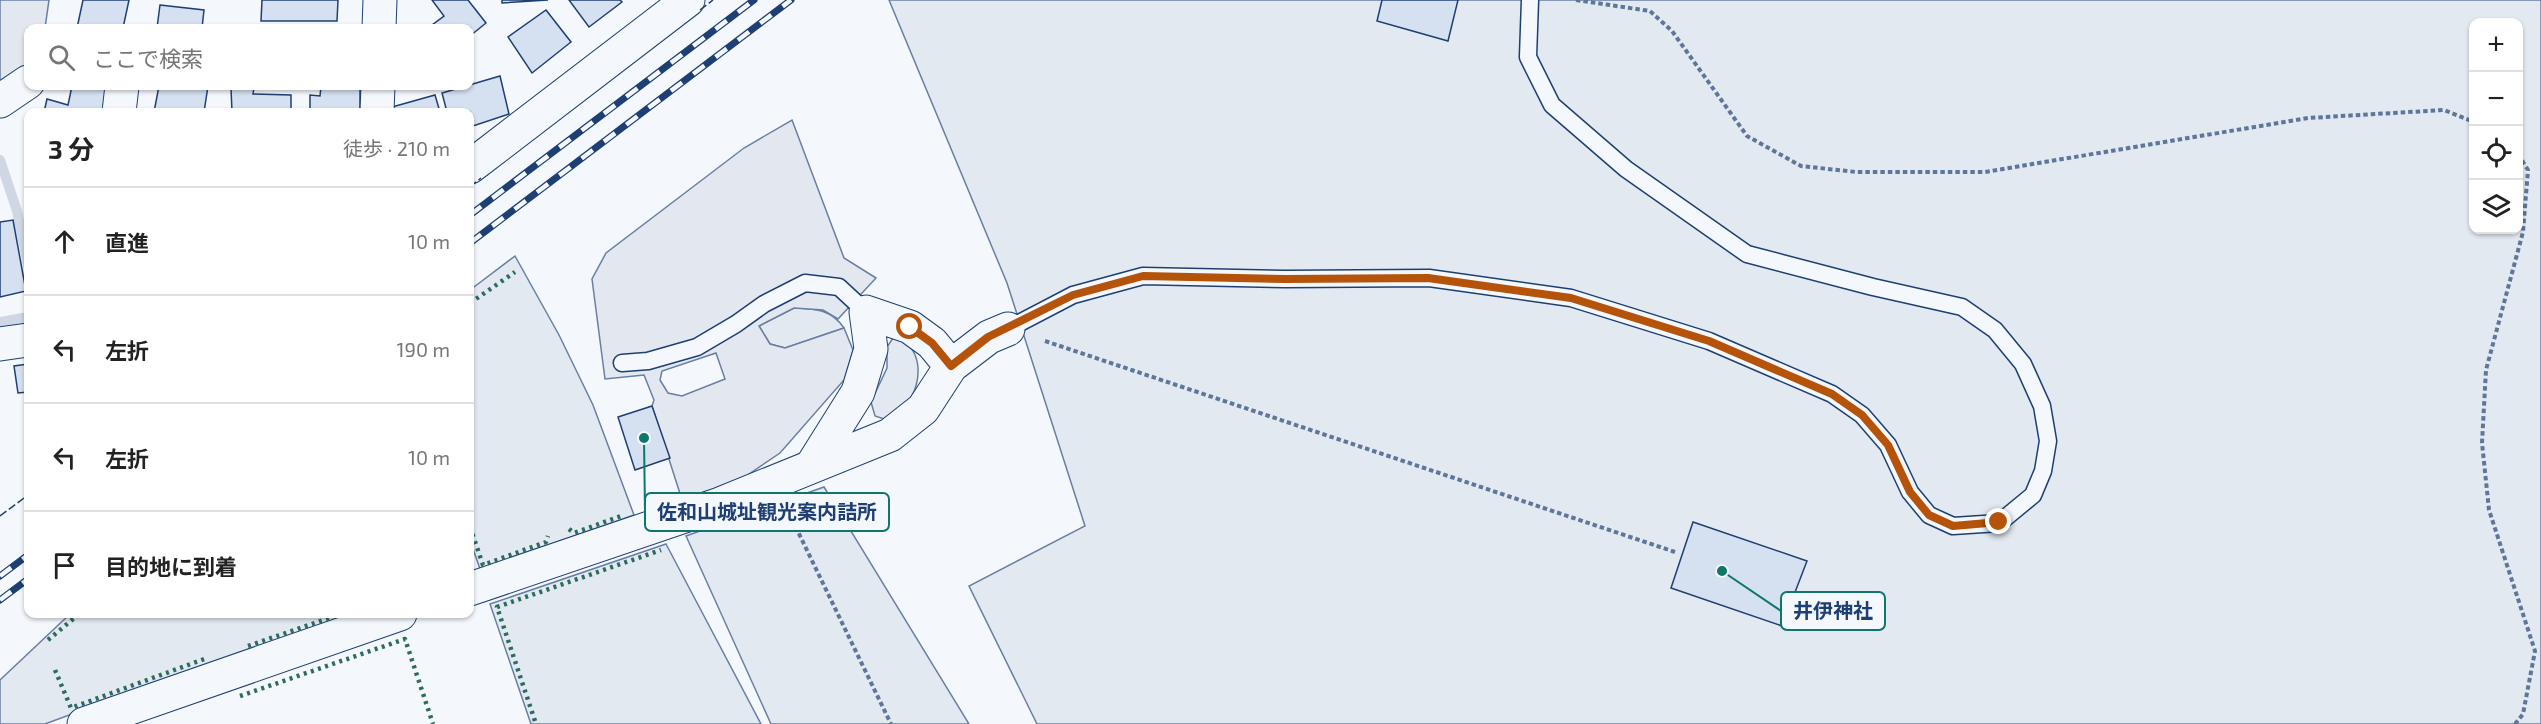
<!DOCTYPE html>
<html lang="ja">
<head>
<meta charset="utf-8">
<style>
  body { margin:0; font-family:"Exo 2","Noto Sans JP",sans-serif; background:#f6f6f6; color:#222 }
  .controls { position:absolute; right:18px; top:18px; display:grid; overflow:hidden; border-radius:12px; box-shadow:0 2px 4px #0004 }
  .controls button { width:54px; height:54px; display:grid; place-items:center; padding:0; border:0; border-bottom:2px solid #e0e0e0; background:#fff; color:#222; font:30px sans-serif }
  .stop { position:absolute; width:18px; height:18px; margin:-14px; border:4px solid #b45309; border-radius:50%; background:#fff }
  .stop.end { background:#b45309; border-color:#fff; box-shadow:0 2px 6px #0008 }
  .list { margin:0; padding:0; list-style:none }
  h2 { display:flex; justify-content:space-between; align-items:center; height:78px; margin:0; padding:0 24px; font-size:26px }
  h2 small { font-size:20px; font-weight:400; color:#767676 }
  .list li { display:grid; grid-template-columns:39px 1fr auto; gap:18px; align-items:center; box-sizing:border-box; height:108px; padding:0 24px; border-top:2px solid #e0e0e0 }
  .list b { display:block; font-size:22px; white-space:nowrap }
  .list em { font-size:20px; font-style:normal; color:#767676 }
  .icon { flex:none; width:33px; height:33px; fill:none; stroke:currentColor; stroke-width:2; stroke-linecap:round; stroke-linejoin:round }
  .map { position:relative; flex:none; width:2541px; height:724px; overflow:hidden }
  .search { position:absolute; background:#fff; box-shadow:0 2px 4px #0004; left:24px; top:24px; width:450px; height:66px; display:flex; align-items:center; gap:15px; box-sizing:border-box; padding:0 21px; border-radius:12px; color:#767676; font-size:22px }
  .panel { position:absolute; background:#fff; box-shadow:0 2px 4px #0004; left:24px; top:108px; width:450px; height:510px; border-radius:12px }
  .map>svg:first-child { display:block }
  .green { fill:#e3e9f0; stroke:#687fa3; stroke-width:1.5; fill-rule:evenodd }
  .parking { fill:#e3e8f0; stroke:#687fa3; stroke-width:1.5; fill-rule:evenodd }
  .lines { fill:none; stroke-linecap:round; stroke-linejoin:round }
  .stream { stroke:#cfd7e4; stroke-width:10 }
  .building { fill:#d5e0f0; stroke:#1d3f73; stroke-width:1.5 }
  .lane-casing { stroke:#1d3f73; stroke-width:19 }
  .street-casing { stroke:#1d3f73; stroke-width:35 }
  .path { stroke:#5e769c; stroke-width:4; stroke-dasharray:4.5 3; stroke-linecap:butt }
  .lane { stroke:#f4f7fb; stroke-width:16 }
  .street { stroke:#f4f7fb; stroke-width:33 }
  .rail-casing { stroke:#1d3f73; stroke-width:7 }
  .rail { stroke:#f4f7fb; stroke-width:4.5; stroke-dasharray:14; stroke-linecap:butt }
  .hedge { stroke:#2c6c60; stroke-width:4.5; stroke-dasharray:3 4.5; stroke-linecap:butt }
  .fence { stroke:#1d3f73; stroke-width:1.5; stroke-dasharray:8 3; stroke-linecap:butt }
  .route { stroke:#b45309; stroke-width:8 }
  .leader { fill:none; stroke:#0f766e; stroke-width:2 }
  .callout-dot { fill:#0f766e; stroke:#f4f7fb; stroke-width:2 }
  .callout { fill:#f4f7fb; stroke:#0f766e; stroke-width:2 }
  .callout-label { font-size:20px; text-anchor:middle; font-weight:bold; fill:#1d3f73 }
</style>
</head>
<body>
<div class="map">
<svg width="2541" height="724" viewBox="0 0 2541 724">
  <rect width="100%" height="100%" fill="#f4f7fb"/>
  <path class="green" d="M889 0H2541V724H1037L969 586 1085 526 1007 283ZM2474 22H2518V230H2474Z
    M515 256 559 335 593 405 634 515 480 569 470 540V290Z
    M794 308C815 309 831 309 844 328L785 348 770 344 759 326Z
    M893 338C923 342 924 383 907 403 902 410 891 415 884 419L875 416 871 402 887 368V347Z
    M824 487 969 724H771L686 536Z
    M666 544 761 724H531L490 604Z
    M70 614H357L180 674 45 724H0V680Z"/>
  <path class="parking" d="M0 0H49L45 28H28V67L0 90Z
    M792 120 844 258 876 278 838 319 823 310 794 308 759 326 770 344 785 348 844 328 853 350 844 380 780 453 746 476 683 503 652 406 654 400 644 375 605 379 592 279 606 253 744 148ZM716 353 725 379 682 396 668 393 660 380 662 371Z"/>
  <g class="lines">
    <path class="stream" d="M0 160 17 211 28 265
      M0 322 28 317"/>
  </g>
  <path class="building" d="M83 0H129L123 28H77Z
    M262 0H338L337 21H261Z
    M432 0H468L486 23 470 36V28H428L444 16Z
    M502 0H548L502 3Z
    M569 0H620L622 2 589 27Z
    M1382 0H1458L1448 41 1377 21Z
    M160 5 204 10 202 28H157Z
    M546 10 571 42 532 73 508 37Z
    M500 76 509 114 470 127V112H447L442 93Z
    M72 86 108 89 104 112H44L47 99 68 105Z
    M159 86H208L204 112H154Z
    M321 86H360V112H310V95L320 96Z
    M231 88H254L253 94 291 95V112H232Z
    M435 95 440 112H394L392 107Z
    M13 220 26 291 0 297V222Z
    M28 364V392L18 393 14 366Z
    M652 406 670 458 635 470 618 417Z
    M1693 522 1807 561 1782 626 1671 588Z"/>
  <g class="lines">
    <g class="lane-casing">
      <path id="lane" d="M1008 329 1073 295 1143 276 1285 279 1429 278 1571 298 1709 341 1832 394 1862 415 1888 445 1910 492 1929 515 1953 526 1999 523 2033 495 2043 471 2048 441 2042 406 2023 364 1995 330 1962 307 1873 287 1747 254 1626 169 1552 105 1528 57 1530 0
        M622 363 648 361 697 347 736 324 764 304 805 283 839 287 866 312"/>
    </g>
    <g class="street-casing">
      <path id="street" d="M379 28 380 0
        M0 101 28 82
        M119 112 122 86
        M377 112 378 86
        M470 167 688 0
        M0 344 28 340
        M811 467 858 392 871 349 866 312 910 327 932 343 951 366
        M470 589 720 504 890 435 923 409 951 366 989 337 1008 329
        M84 724 400 614"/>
    </g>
    <path class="path" d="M1576 0 1650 11 1672 31 1747 136 1801 166 1856 172H1985L2308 118 2444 110 2474 122
      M1045 341 1675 552
      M789 513 891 724
      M2515 724 2523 714 2535 651 2489 510 2482 443 2486 370 2523 232 2528 170 2518 154"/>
    <use href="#lane" class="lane"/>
    <use href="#street" class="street"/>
    <g class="rail-casing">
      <path id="rail" d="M470 215 754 0
        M470 243 791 0
        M0 576 28 555
        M0 600 28 579"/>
    </g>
    <use href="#rail" class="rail"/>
    <path class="hedge" d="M470 303 515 272
      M470 527 483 565 546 542 548 536
      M569 529 574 533 624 515
      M48 640 79 614
      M248 646 341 614
      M55 670 71 708 207 658
      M240 696 405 639 433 724
      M535 721 497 607 661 550"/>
    <path class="fence" d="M700 10 713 0
      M470 187 481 178
      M0 516 28 495"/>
  </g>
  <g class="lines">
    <path class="route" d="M910 327 932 343 951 366 988 337 1073 295 1143 276 1285 279 1428 278 1571 298 1709 341 1832 394 1862 415 1888 445 1910 492 1929 515 1953 526 1999 522"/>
  </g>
  <path class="leader" d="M644 438L645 512M1722 571L1781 611"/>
  <g class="callout-dot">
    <circle cx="644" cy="438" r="6"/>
    <circle cx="1722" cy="571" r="6"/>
  </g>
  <g class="callout">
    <rect x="645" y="493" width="244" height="38" rx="6"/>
    <rect x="1781" y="592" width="104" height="38" rx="6"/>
  </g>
  <g class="callout-label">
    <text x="767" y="519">佐和山城址観光案内詰所</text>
    <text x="1833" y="618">井伊神社</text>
  </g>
</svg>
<div class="controls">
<button>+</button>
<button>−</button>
<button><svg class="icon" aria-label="locate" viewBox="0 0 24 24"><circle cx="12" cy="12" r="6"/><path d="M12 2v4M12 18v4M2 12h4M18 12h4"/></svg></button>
<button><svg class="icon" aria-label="layers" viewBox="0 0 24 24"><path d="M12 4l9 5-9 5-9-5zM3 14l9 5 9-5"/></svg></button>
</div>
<div class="stop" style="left:910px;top:327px"></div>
<div class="stop end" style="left:1999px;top:522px"></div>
<div class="search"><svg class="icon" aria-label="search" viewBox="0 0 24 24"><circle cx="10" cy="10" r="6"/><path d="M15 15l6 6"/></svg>ここで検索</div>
<section class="panel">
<h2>3 分<small>徒歩 · 210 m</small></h2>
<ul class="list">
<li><svg class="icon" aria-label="ahead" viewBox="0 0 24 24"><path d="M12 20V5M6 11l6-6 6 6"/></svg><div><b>直進</b></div><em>10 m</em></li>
<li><svg class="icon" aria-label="left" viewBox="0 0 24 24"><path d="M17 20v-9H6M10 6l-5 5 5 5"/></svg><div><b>左折</b></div><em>190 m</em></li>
<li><svg class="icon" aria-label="left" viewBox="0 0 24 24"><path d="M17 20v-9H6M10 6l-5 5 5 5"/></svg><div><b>左折</b></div><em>10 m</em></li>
<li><svg class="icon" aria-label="arrive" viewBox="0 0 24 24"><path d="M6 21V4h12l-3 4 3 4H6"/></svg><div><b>目的地に到着</b></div></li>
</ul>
</section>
</div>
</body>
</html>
